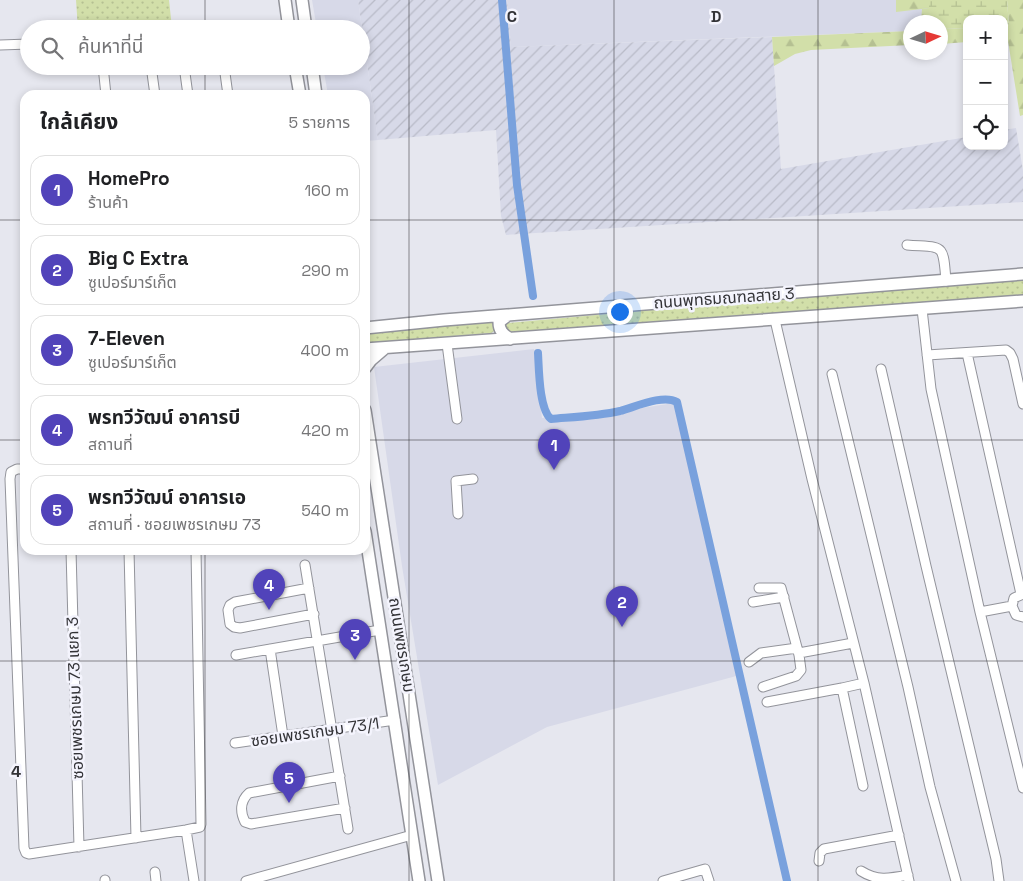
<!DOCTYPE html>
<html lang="th">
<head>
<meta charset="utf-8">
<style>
  body { margin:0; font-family:"Space Grotesk","Noto Sans Thai",sans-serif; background:#f2f2f2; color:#202124 }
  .controls { position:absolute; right:15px; top:15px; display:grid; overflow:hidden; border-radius:10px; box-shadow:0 2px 8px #0003 }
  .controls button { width:45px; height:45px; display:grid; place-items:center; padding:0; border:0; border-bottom:1px solid #e0e0e0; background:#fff; color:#202124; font:25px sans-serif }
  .compass { position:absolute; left:903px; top:15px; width:45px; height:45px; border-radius:50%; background:#fff; box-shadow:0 2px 8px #0003; rotate:86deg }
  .you { position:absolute; left:619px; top:311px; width:18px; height:18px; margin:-12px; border:4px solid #fff; border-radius:50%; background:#1a73e8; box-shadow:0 0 0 8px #1a73e833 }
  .badge { display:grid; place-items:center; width:32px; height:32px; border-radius:50%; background:#5143ba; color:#fff; font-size:16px; font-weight:700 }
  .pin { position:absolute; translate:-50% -41px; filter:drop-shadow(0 1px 2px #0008) }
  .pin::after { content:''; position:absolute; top:26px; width:18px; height:15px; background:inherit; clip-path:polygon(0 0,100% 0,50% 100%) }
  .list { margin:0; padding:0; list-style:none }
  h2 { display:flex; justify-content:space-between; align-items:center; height:65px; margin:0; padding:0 20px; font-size:21px }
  h2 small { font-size:16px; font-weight:400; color:#757577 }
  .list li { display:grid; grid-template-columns:32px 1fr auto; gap:15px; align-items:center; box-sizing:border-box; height:70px; margin:0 10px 10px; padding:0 10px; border:1px solid #e0e0e0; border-radius:15px }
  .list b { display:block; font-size:19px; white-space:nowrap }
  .list p { margin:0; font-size:16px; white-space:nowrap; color:#757577 }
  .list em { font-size:16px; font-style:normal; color:#757577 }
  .icon { flex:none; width:28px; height:28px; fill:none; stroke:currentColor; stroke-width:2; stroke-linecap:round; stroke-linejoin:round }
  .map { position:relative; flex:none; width:1023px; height:881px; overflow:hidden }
  .search { position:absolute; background:#fff; box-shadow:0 2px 8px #0003; left:20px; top:20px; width:350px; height:55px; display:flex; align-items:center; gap:12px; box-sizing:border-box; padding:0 18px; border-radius:28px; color:#757577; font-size:19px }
  .panel { position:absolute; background:#fff; box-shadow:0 2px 8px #0003; left:20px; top:90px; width:350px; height:465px; border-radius:15px }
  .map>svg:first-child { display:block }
  .built { fill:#d7d9e8 }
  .industrial { fill:url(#industrial-furrows) }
  .grass { fill:url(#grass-dots) }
  .forest { fill:url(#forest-firs) }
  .wetland { fill:url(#wetland-marsh) }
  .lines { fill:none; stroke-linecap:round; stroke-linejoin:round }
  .canal { stroke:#79a1dd; stroke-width:8 }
  .minor-casing { stroke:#93949b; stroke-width:11 }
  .major-casing { stroke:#93949b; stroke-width:14 }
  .minor { stroke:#fff; stroke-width:9 }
  .major { stroke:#fff; stroke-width:11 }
  .grid { fill:none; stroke:#333337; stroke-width:1; stroke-opacity:0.55 }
  .labels { text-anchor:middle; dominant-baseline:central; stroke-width:5; stroke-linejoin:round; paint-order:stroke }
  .street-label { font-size:16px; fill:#333337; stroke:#f4f4fd }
  .grid-label { font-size:16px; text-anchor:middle; font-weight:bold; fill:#333337; stroke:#f4f4fd; stroke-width:5; stroke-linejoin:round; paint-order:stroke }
</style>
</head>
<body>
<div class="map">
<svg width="1023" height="881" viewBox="0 0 1023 881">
  <defs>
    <pattern id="industrial-furrows" width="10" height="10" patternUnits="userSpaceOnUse" patternTransform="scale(1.25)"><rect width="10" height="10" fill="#d7d9e8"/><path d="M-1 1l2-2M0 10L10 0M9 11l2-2" fill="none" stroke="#b9bbc8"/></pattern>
    <pattern id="grass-dots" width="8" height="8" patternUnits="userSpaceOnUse" patternTransform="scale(1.25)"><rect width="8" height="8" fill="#d2dfa9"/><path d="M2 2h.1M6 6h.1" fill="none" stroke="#b5c092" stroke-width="1.8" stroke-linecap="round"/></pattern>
    <pattern id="forest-firs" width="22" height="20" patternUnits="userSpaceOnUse" patternTransform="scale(1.25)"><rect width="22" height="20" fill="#d2dfa9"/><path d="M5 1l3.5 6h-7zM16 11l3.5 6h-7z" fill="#b5c092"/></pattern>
    <pattern id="wetland-marsh" width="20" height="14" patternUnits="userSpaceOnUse" patternTransform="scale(1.25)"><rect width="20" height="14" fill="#d2dfa9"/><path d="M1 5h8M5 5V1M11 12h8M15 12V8" fill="none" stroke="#b5c092"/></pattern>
  </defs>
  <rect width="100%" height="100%" fill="#e6e7ef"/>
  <path class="built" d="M312 0H358L378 140 365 141V95H328L323 66H361V29H317Z
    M507 0H1007L1004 26V19H967V28L941 29 940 22H910V31L511 47Z
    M534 349 542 418 616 412 674 403 703 505 740 675 547 727 438 785 402 566 374 367Z"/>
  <path class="industrial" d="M358 0H507L511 47 772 37 781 169 967 137V146H1004V130L1016 128 1023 171V202L506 235 501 216 496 130 378 140Z"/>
  <path class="grass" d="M76 0H169L172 28 78 29Z
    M1023 280V295L507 332 505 325 508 323 683 307Z
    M493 321 496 330 491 333 365 343 366 332Z"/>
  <path class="forest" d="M896 0H929L930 8 896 12Z
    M1007 0H1023V115L1020 116 1008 41H1004V26H1009Z
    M967 28V42L941 44V29Z
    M910 31V45L811 50 795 54 774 66 772 37Z"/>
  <path class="wetland" d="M929 0H1007L1009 26H1004V19H967V28L941 29 940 22H921L922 9 929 8Z"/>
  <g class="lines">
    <path class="canal" d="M502 0 517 185 533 296
      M538 353C539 369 539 409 551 419 574 417 598 416 620 411 635 407 663 394 677 402L787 881"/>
    <g class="minor-casing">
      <path id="minor" d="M0 45 29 44
        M103 66 106 95
        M151 66 155 95
        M184 66 188 95
        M224 66 228 95
        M907 245C944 248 943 242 946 281
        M922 309 931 389 980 612 1023 788
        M775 320 812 479 864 683 909 881
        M447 344 457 419
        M967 353 1021 594
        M927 355 1006 350 1010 353 1013 359 1023 404
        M881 369 926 566 996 859 999 881
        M832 374 908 687 930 787 956 881
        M25 469H17L11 472 10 479 24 848 26 853 29 854 186 830 200 827 201 824 196 550
        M458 514 456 481 473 479
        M71 550 79 847
        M129 550 136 838
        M305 565 348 829
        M309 588 235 602 230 605 228 610 230 624 234 627 240 628 314 614
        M759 588H781L799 655 801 670 796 676 763 687
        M1023 594 1014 598 1012 606 1016 615 1023 617
        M753 602 784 597
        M980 612 1012 606
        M270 649 283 736
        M799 653 853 643
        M236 655 380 630
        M749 662 761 653 797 648
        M767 702 842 688
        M235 743 395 720
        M340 776 249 793C240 801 240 812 245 822L251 824 345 808
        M863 786 842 688 864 683
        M186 830 194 881
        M819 861 820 853 824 849 899 835
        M861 871C877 881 888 879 908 875
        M155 872 156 881
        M105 880V881
        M246 881 412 835
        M663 881 705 869 709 881"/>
    </g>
    <g class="major-casing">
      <path id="major" d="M285 0 289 29
        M302 0 306 29
        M295 66 300 95
        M312 66 316 95
        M508 315 499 322C499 331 503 334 510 339
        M365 328 444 320 1023 274
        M365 349 1023 301
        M365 368 371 360 385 348
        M365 410 438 881
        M365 531 419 881"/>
    </g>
    <use href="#minor" class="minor"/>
    <use href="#major" class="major"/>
  </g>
  <path class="grid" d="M205 0V29M409 0V881M614 0V881M818 0V881M205 66V95M0 220H25M365 220H1023M0 440H25M365 440H1023M205 550V881M0 661H1023"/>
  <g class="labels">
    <g class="street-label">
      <text transform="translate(724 298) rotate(-4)">ถนนพุทธมณฑลสาย 3</text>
      <text transform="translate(402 645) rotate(81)">ถนนเพชรเกษม</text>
      <text transform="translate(75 698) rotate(-92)">ซอยเพชรเกษม 73 แยก 3</text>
      <text transform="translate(315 732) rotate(-8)">ซอยเพชรเกษม 73/1</text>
    </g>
  </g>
  <g class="grid-label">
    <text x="512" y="22">C</text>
    <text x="716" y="22">D</text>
    <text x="16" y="777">4</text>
  </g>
</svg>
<div class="controls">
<button>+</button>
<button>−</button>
<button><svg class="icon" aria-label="locate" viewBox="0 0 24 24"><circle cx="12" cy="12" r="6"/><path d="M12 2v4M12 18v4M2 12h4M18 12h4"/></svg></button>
</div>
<svg class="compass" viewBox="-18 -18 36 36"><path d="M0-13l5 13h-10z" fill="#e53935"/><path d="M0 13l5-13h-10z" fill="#757577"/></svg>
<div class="you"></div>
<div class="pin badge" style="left:554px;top:470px">1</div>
<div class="pin badge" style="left:622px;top:627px">2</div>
<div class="pin badge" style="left:355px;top:660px">3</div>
<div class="pin badge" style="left:269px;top:610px">4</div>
<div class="pin badge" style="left:289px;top:803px">5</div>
<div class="search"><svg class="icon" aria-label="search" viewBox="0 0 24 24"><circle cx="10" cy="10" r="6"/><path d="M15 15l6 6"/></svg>ค้นหาที่นี่</div>
<section class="panel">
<h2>ใกล้เคียง<small>5 รายการ</small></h2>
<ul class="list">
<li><span class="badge">1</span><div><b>HomePro</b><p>ร้านค้า</p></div><em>160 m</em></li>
<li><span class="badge">2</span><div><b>Big C Extra</b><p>ซูเปอร์มาร์เก็ต</p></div><em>290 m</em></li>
<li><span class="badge">3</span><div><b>7-Eleven</b><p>ซูเปอร์มาร์เก็ต</p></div><em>400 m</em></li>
<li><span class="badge">4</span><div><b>พรทวีวัฒน์ อาคารบี</b><p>สถานที่</p></div><em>420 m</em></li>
<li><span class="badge">5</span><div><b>พรทวีวัฒน์ อาคารเอ</b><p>สถานที่ · ซอยเพชรเกษม 73</p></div><em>540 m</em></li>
</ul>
</section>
</div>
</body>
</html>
